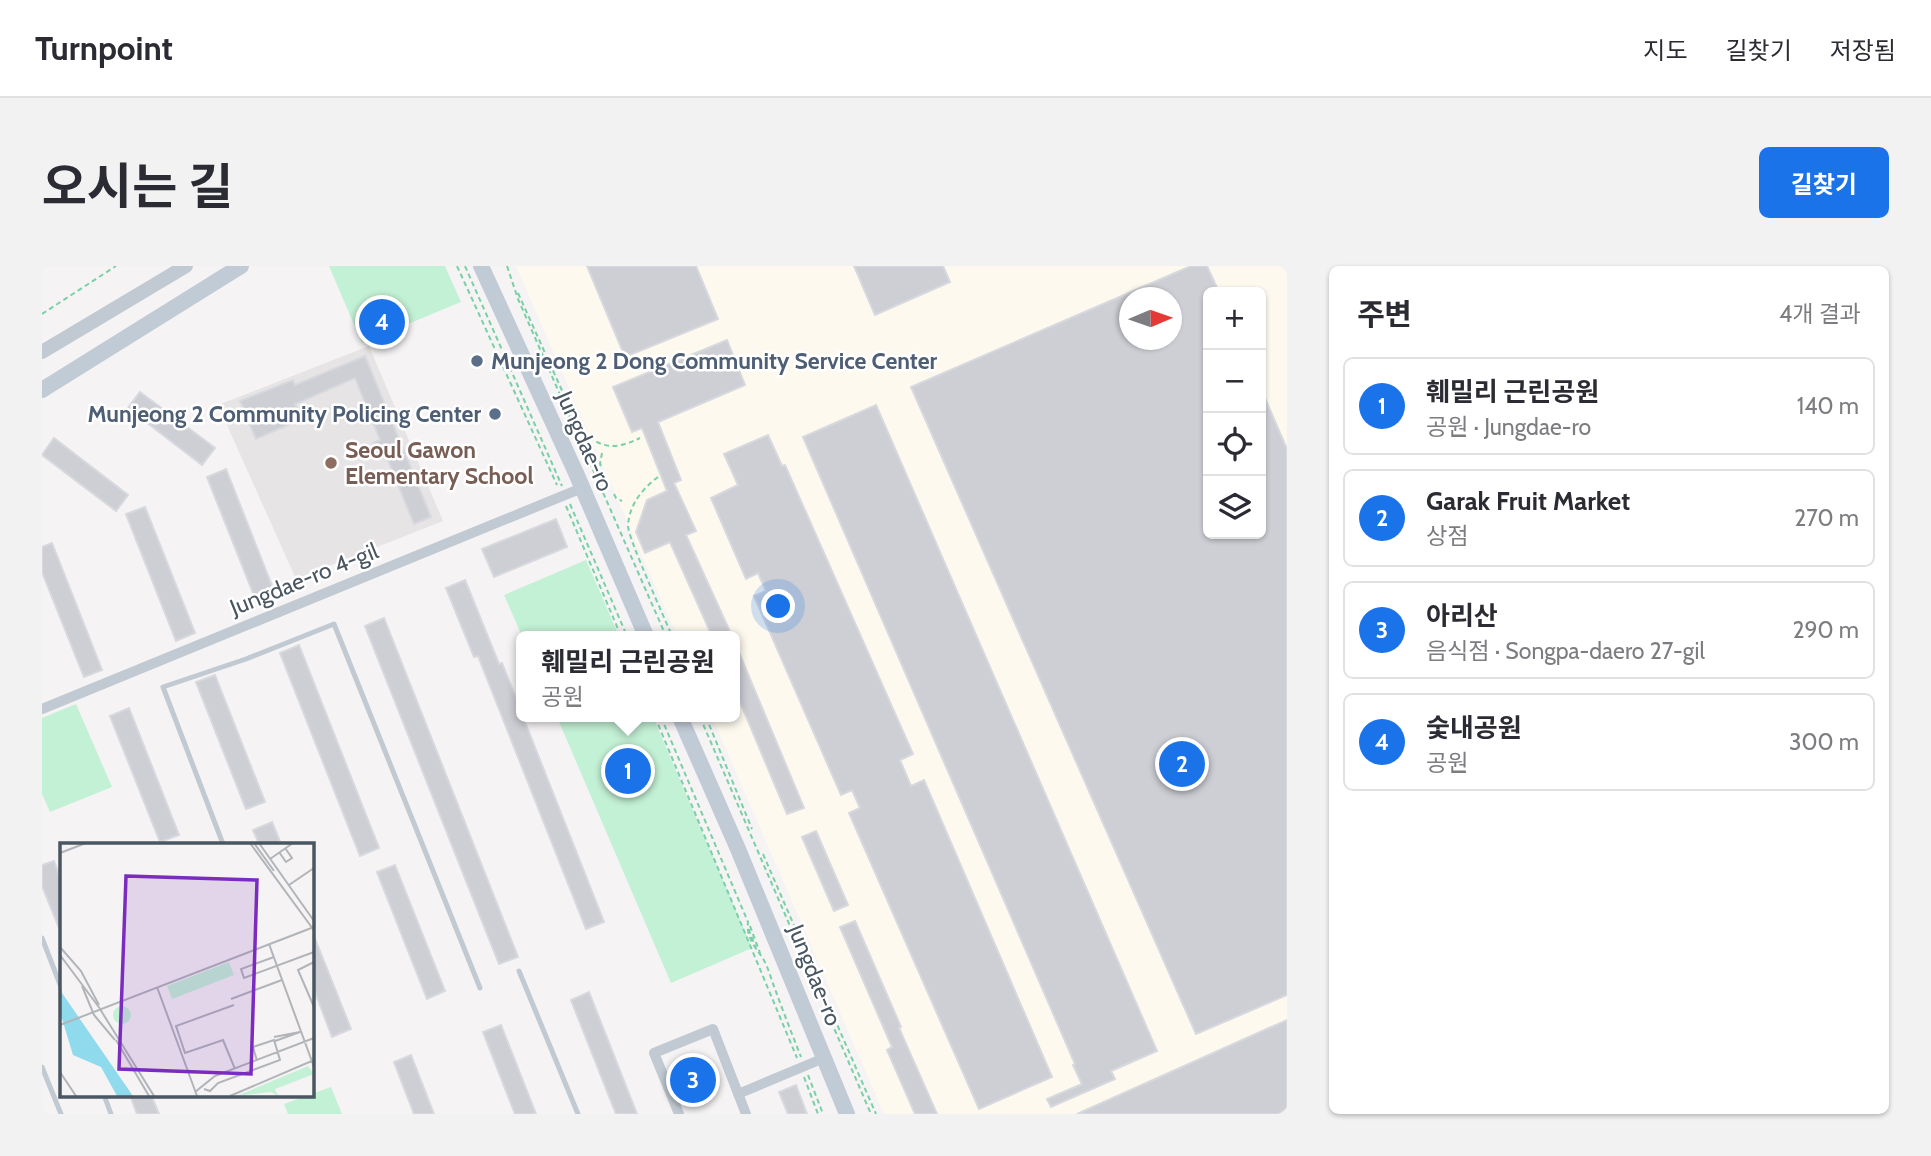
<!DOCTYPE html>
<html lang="ko">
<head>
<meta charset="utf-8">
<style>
  body { margin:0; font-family:Cabin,"Noto Sans KR",sans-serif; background:#f2f2f3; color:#2b2b33 }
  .controls { position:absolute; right:21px; top:21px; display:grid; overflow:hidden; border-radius:10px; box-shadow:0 2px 5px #0004 }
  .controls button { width:63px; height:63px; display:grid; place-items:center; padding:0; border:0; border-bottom:2px solid #e1e1e2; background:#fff; color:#2b2b33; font:35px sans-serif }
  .compass { position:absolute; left:1077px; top:21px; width:63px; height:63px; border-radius:50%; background:#fff; box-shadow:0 2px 5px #0004; rotate:88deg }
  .you { position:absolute; left:737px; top:341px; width:24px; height:24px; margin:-18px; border:5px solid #fff; border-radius:50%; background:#1a73e8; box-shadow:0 0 0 10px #1a73e833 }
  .badge { display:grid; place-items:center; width:46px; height:46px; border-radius:50%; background:#1a73e8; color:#fff; font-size:23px; font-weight:700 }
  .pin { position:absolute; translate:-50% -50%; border:4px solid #fff; box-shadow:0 2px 7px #0006 }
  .popup { position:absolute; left:474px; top:365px; width:224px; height:91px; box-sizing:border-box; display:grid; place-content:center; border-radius:10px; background:#fff; filter:drop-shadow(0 2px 5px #0005); font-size:23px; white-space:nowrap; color:#7c7c81 }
  .popup b { font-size:26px; color:#2b2b33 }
  .popup::after { content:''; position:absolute; left:50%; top:100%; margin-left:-14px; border:14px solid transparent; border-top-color:#fff }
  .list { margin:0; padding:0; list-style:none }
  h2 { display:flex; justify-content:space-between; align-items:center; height:91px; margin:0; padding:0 28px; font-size:30px }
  h2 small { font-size:23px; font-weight:400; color:#7c7c81 }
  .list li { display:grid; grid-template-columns:46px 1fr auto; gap:21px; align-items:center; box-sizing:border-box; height:98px; margin:0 14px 14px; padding:0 14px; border:2px solid #e1e1e2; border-radius:10px }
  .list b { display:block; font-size:26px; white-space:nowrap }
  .list p { margin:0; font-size:23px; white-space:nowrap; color:#7c7c81 }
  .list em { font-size:23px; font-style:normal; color:#7c7c81 }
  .icon { flex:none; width:38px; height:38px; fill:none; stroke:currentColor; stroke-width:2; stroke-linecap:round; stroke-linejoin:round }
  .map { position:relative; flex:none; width:1245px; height:848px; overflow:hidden; border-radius:10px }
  header { display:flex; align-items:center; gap:42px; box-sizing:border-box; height:98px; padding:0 35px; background:#fff; border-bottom:2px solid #e1e1e2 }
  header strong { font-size:33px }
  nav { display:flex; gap:38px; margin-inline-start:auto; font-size:24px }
  .intro { display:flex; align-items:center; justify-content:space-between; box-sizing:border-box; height:168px; padding:0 42px }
  h1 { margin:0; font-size:49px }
  .button { padding:18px 32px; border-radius:10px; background:#1a73e8; color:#fff; font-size:24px; font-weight:700 }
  main { display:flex; gap:42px; padding:0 42px }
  aside { flex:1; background:#fff; border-radius:10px; box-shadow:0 2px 5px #0004 }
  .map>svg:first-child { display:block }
  .commercial { fill:#fdf9ef; fill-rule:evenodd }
  .education { fill:#e6e4e5 }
  .green { fill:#c3f1d5 }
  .building { fill:#cdcfd5; stroke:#d7d9de; stroke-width:2; fill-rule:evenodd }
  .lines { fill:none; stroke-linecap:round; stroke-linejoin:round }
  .path { stroke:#7ad0a6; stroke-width:2; stroke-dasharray:5 3.5; stroke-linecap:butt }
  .service { stroke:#c1cad2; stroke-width:5 }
  .minor { stroke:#c1cad2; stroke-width:10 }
  .tertiary { stroke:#c1cad2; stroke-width:14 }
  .secondary { stroke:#c1cbd6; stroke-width:16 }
  .service-dot { fill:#5c6f8a; stroke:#fff; stroke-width:2.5 }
  .education-dot { fill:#8d6e63; stroke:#fff; stroke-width:2.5 }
  .labels { text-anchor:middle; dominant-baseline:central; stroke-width:5; stroke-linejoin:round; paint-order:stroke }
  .service-label { font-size:23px; font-weight:bold; fill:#4e5e75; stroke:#fff; text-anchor:start }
  .street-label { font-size:23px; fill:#4a5661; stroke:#fff }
  .education-label { font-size:23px; font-weight:bold; fill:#785e54; stroke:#fff; text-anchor:start }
  .inset-road { fill:none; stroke:#b1b4b9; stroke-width:2 }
  .view { fill:#7b2cbf; fill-opacity:0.15; stroke:#7b2cbf; stroke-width:3.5 }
  .inset-edge { fill:none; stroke:#4a5661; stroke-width:3.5 }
</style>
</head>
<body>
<header>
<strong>Turnpoint</strong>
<nav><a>지도</a><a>길찾기</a><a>저장됨</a></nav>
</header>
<div class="intro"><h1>오시는 길</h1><a class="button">길찾기</a></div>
<main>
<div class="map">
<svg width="1245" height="848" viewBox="0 0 1245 848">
  <rect width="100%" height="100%" fill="#f5f3f3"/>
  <path class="commercial" d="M474 0H1245V848H842L670 451H693V370H635ZM1166 26H1219V268H1166ZM1087 32H1129V74H1087Z"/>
  <path class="education" d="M327 80 401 255 254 313 176 139Z"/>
  <path class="green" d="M287 0H403L419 36 320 77Z
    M544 294 577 370H480L462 329Z
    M34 438 70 521 8 546 0 528V452Z
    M515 451H611L710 682 629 717Z
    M289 821 300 848H246L242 838Z"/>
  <path class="building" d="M545 0H654L676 53 583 91Z
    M812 0H901L908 16 833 49Z
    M1149 0H1165L1177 26H1166V268H1219V123L1245 183V729L1154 768 869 121ZM1088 32H1130V74H1088Z
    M685 74 703 119 616 156 639 214 632 217 654 265 644 269 690 370H670L628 276 603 287 594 266 605 234 625 225 600 162 590 166 571 121Z
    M323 90 389 251 372 258 344 189 337 192 331 177 338 174 313 112 253 138 260 153 214 173 198 135 251 114 253 119Z
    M98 126 173 182 160 199 86 142Z
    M834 139 1115 785 1069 805 1073 813 1009 841 1005 833 1040 818 1031 799 1033 798 761 171Z
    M726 169 740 200 743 199 871 488 858 494 869 520 882 514 1010 811 937 843 807 547 818 542 810 524 799 529 712 330 724 325 716 307 704 313 669 232 696 219 682 188Z
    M12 172 86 229 74 245 0 189Z
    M184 203 234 330 215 337 165 211Z
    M103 241 153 367 134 375 84 248Z
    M514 253 525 281 452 311 440 283Z
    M10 277 60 404 42 411 0 306V281Z
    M423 314 457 398 460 397 479 445V451H481L562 656 544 663 436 390 432 391 404 322Z
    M342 352 476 691 457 698 323 360Z
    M693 377 762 542 745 548 693 424Z
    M257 379 337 582 318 590 238 387Z
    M173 409 223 536 204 543 154 416Z
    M87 442 137 569 118 576 68 450Z
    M230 556 239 578H217L211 564Z
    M774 565 806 639 792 645 760 571Z
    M12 595 19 614V667L0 620V599Z
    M353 599 403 725 385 733 335 606Z
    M813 655 859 761 857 762 895 848H873L845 784 850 781 798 661Z
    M270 665 309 763 290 771 270 718Z
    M547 726 595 848H574L529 734Z
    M1245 754V842L1237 848H1035Z
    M459 759 494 848H473L441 766Z
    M369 789 392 848H372L352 796Z
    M754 819 765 848H746L737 826Z
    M88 829H109L117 848H95Z"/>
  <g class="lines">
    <path class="path" d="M415 0 515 219
      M423 0 520 220
      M465 0 476 33 624 370
      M476 27 536 160C557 183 571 185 598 172
      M0 48 74 0
      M559 200 558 198 560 187
      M616 211C600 223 587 239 586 260 586 272 623 353 630 370
      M572 228 574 232 580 235
      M528 238 585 370
      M524 240 579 370
      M613 451 755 792
      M619 451 706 656C704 671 713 681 720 691 726 700 729 713 733 723 741 745 750 768 759 791
      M658 451 829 848
      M664 451 710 563
      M721 588 834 848
      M708 660 718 687 715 685 707 664Z
      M766 809 781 848
      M762 811 776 848"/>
    <path class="service" d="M181 578 121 421 204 393 292 358 438 722
      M0 672 19 721
      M477 705 536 848
      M0 801 19 848
      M62 829 69 848"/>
    <path class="minor" d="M0 443 540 222
      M696 828 782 792
      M637 848 612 787 671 763 704 848"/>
    <path class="tertiary" d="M0 86 144 0"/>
    <path class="secondary" d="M439 0 534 207 604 370
      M0 124 199 0
      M638 451 696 583 805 848"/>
  </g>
  <g class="service-dot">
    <circle cx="435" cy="95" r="7"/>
    <circle cx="453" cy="148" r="7"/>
  </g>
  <circle class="education-dot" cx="289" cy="197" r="7"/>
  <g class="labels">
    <g class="service-label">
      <text x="449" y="95">Munjeong 2 Dong Community Service Center</text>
      <text x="439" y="148" text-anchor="end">Munjeong 2 Community Policing Center</text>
    </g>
    <g class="street-label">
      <text transform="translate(543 175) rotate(66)">Jungdae-ro</text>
      <text transform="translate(262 313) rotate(-22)">Jungdae-ro 4-gil</text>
      <text transform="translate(773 709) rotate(68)">Jungdae-ro</text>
    </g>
    <g class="education-label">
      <text x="303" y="184">Seoul Gawon<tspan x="303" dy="26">Elementary School</tspan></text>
    </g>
  </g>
  <g transform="translate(18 577)">
    <rect width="254" height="254" fill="#f5f3f3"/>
    <path d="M169 119 174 132 112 156 107 143ZM53 172a9 9 0 1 1 18 0a9 9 0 1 1-18 0ZM248 223 254 231 215 246 218 253 211 249 177 253Z" fill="#c3f1d5"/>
    <path d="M0 136 2 150 73 253H57L41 224 13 212 0 169Z" fill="#90daee"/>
    <path class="inset-road" d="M190 0 253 86M194 0 214 28M199 0 254 78M219 9 226 19 232 15 225 5M0 10 26 0M210 16 233 0M229 42 254 25M209 101 254 224M0 104 21 128 39 162M0 112 41 167M214 114 181 126 184 135 254 109M254 119 238 127 254 164M22 143 34 172 55 197M97 144 137 253M171 156 222 137M174 162 116 183 125 210 163 197 175 226M40 166 94 253M0 182 254 84M214 194 240 189 215 198M56 197 89 253M0 229 16 253M144 246 150 248 158 240 220 217 214 197 193 204 197 218M135 249 155 233 254 195M170 253 254 217"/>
    <path class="view" d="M66 33 197 37 191 231 59 226Z"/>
    <rect width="254" height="254" class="inset-edge"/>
  </g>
</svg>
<div class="controls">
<button>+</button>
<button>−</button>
<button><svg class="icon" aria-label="locate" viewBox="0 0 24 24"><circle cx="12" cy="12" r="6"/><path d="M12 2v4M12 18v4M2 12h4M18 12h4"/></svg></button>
<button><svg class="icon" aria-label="layers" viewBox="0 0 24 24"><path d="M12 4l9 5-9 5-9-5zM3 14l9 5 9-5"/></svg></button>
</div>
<svg class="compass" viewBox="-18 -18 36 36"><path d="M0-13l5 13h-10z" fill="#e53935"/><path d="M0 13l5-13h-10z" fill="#7c7c81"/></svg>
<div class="you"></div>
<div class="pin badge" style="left:586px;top:505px">1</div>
<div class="popup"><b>훼밀리 근린공원</b>공원</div>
<div class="pin badge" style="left:1140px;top:498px">2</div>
<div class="pin badge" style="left:651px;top:814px">3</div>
<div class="pin badge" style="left:340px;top:56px">4</div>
</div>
<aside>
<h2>주변<small>4개 결과</small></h2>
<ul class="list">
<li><span class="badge">1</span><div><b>훼밀리 근린공원</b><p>공원 · Jungdae-ro</p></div><em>140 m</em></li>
<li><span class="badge">2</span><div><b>Garak Fruit Market</b><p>상점</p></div><em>270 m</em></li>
<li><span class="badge">3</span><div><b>아리산</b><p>음식점 · Songpa-daero 27-gil</p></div><em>290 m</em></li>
<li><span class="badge">4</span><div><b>숯내공원</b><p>공원</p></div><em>300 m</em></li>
</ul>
</aside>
</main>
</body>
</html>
